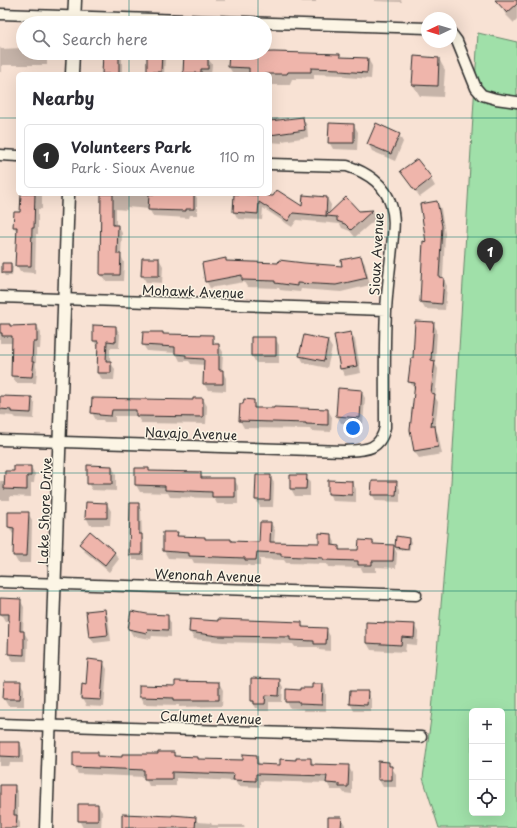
<!DOCTYPE html>
<html lang="en">
<head>
<meta charset="utf-8">
<style>
  body { margin:0; font-family:"Playpen Sans",sans-serif; background:#f7f7f7; color:#2b2b33 }
  .controls { position:absolute; right:12px; bottom:12px; display:grid; overflow:hidden; border-radius:6px; box-shadow:0 4px 16px #0002 }
  .controls button { width:36px; height:36px; display:grid; place-items:center; padding:0; border:0; border-bottom:1px solid #e1e1e2; background:#fff; color:#2b2b33; font:20px sans-serif }
  .compass { position:absolute; left:421px; top:12px; width:36px; height:36px; border-radius:50%; background:#fff; box-shadow:0 4px 16px #0002; rotate:266deg }
  .you { position:absolute; left:353px; top:428px; width:14px; height:14px; margin:-10px; border:3px solid #fff; border-radius:50%; background:#1a73e8; box-shadow:0 0 0 6px #1a73e833 }
  .badge { display:grid; place-items:center; width:26px; height:26px; border-radius:50%; background:#2b2b2b; color:#fff; font-size:13px; font-weight:700 }
  .pin { position:absolute; translate:-50% -33px; filter:drop-shadow(0 1px 2px #0008) }
  .pin::after { content:''; position:absolute; top:21px; width:14px; height:12px; background:inherit; clip-path:polygon(0 0,100% 0,50% 100%) }
  .list { margin:0; padding:0; list-style:none }
  h2 { display:flex; justify-content:space-between; align-items:center; height:52px; margin:0; padding:0 16px; font-size:17px }
  h2 small { font-size:13px; font-weight:400; color:#7c7c81 }
  .list li { display:grid; grid-template-columns:26px 1fr auto; gap:12px; align-items:center; box-sizing:border-box; height:64px; margin:0 8px 8px; padding:0 8px; border:1px solid #e1e1e2; border-radius:6px }
  .list b { display:block; font-size:15px; white-space:nowrap }
  .list p { margin:0; font-size:13px; white-space:nowrap; color:#7c7c81 }
  .list em { font-size:13px; font-style:normal; color:#7c7c81 }
  .icon { flex:none; width:22px; height:22px; fill:none; stroke:currentColor; stroke-width:2; stroke-linecap:round; stroke-linejoin:round }
  .map { position:relative; flex:none; width:517px; height:828px; overflow:hidden }
  .search { position:absolute; background:#fff; box-shadow:0 4px 16px #0002; left:16px; top:16px; width:256px; height:44px; display:flex; align-items:center; gap:10px; box-sizing:border-box; padding:0 14px; border-radius:22px; color:#7c7c81; font-size:15px }
  .panel { position:absolute; background:#fff; box-shadow:0 4px 16px #0002; left:16px; top:72px; width:256px; height:124px; border-radius:6px }
  .map>svg:first-child { display:block }
  .green { fill:#a0e0a9; stroke:#66866a; fill-rule:evenodd }
  .shadow { fill:#0003 }
  .building { fill:#efb5ab; stroke:#2b2b2b }
  .lines { fill:none; stroke-linecap:round; stroke-linejoin:round }
  .minor-casing { stroke:#2b2b2b; stroke-width:13 }
  .tertiary-casing { stroke:#2b2b2b; stroke-width:15 }
  .minor { stroke:#fcf5e5; stroke-width:10 }
  .tertiary { stroke:#fcf5e5; stroke-width:12 }
  .grid { fill:none; stroke:#0f766e; stroke-width:1; stroke-opacity:0.55 }
  .labels { text-anchor:middle; dominant-baseline:central; stroke-width:3; stroke-linejoin:round; paint-order:stroke }
  .street-label { font-size:13px; fill:#2b2b2b; stroke:#fcf5e5 }
</style>
</head>
<body>
<div class="map">
<svg width="517" height="828" viewBox="0 0 517 828">
  <rect width="100%" height="100%" fill="#f8e2d4"/>
  <filter id="ink" filterUnits="userSpaceOnUse"><feTurbulence type="fractalNoise" baseFrequency=".025" numOctaves="2"/><feDisplacementMap in="SourceGraphic" scale="8" xChannelSelector="R" yChannelSelector="G"/><feConvolveMatrix kernelMatrix="1 2 1 2 8 2 1 2 1" color-interpolation-filters="sRGB"/></filter>
  <g filter="url(#ink)">
    <path class="green" d="M478 33 517 42V828H439L423 778 432 711 450 499ZM472 711H502V813H472Z"/>
    <path class="shadow" d="M215 0H225V1H215Z
      M301 0H316V2H302Z
      M374 0H401L402 2 375 1Z
      M500 0H517V20L514 23 506 15 500 4Z
      M0 47 1 49 23 48V53H47V65H2V72H0Z
      M104 53H122V74H103Z
      M148 53H164L165 56 164 74H149L148 72Z
      M185 53H203L212 64 211 74H185Z
      M339 55 341 58 368 59 372 66 371 79 345 77 344 75 314 74V79H292L290 85H270V74H233L229 67Z
      M439 59 445 70 443 97 420 96 413 85Z
      M270 118H279L280 121 302 118 307 125 308 137 282 141V143L270 142Z
      M354 125 358 132 357 150 333 149 329 142Z
      M399 135 403 142 395 161 372 151 368 143Z
      M406 178 431 179 435 186 420 197Z
      M22 194H41L42 196V209H38V234H36L35 273 20 272 16 265 17 232 14 227 21 214Z
      M103 194H195L197 198V215H190L189 218 153 216 149 209 127 207V210L116 209V226H118L122 233 121 256 124 262 123 281H105L101 274Z
      M235 194 274 197 303 208 327 198 331 205 330 213 373 211 377 218 355 237 350 231 342 228 340 224 297 220 292 227 263 208 262 220 238 219 234 212Z
      M437 202 441 209 445 234 443 278 447 286 445 310 425 309 421 302 427 243Z
      M361 257 365 264 370 285 341 292 301 289 300 292 280 290 279 288 247 287 244 282 210 288 206 281 225 259 227 262 343 267Z
      M159 259 163 266 162 283 146 282 142 275Z
      M11 264 13 267 12 276H5L3 273Z
      M433 323 437 330 435 363 438 369 435 397 438 402 435 429 438 434 442 454 419 458 414 451 411 430 416 389H414L410 382 414 359Z
      M0 324 10 325 11 327 37 326 41 333 40 349H36V367L37 370 36 383H16L12 376 13 343H0Z
      M116 327 120 334 119 348H110V362L115 369 114 380H102L98 372V348L94 341Z
      M163 333 164 335 212 336 216 345H219L223 352 222 371 226 378V391L208 390 204 384 205 365 191 364 189 361H180L176 353 147 351 143 345Z
      M351 333 355 340 361 373 345 376 341 369 335 336Z
      M275 338 279 345V363H256L252 356Z
      M328 341 332 348 327 368 304 363 300 356Z
      M361 391 365 398 363 424 341 423 337 416Z
      M0 397 32 398 35 404 34 419 16 418 14 416 0 415Z
      M93 399 194 401 203 399 207 406 206 424 141 423 137 416H115V422H104L103 420H96L92 413Z
      M253 401 257 409 328 410 332 417 331 432 311 431 310 429 244 428 240 421 244 405Z
      M31 467 35 474 34 483H31V497L10 496V500H0V481H6L15 472Z
      M112 467 116 474V491L92 490 88 483Z
      M136 469H148L150 472 200 473 204 479H234L238 486V504H217L214 498 170 497 168 493 140 492 136 485Z
      M270 476 274 483 273 507H260L256 500Z
      M306 476 310 483V496H295L291 489Z
      M352 482 356 489V502L333 501 329 494Z
      M396 482 400 489V502L376 501 372 494Z
      M107 504 111 511 110 525H90L86 517Z
      M138 504 141 510 142 536 144 541V560H133L130 555Z
      M28 513 32 520 31 563H18L14 556 15 534H13L9 527Z
      M271 523 275 530 274 543 320 544 331 535 335 542V547H339L341 551H359L372 542 374 545 393 546 397 553 396 568 376 567V572H363L361 568 328 567 327 564 286 563 284 560 260 559V566H250L249 565 194 563 192 559 168 558 164 551 177 533 179 537 205 538 206 540 231 542 260 543Z
      M397 537 409 539 411 542 409 551 396 550Z
      M80 544 114 552 119 559 109 572 84 551Z
      M20 600 24 607 23 631 28 639 27 661H13L9 654 10 621H5L1 614Z
      M104 610 108 617 111 641 94 643 90 636Z
      M147 615 167 616 171 623V637L152 636 151 639 133 636 129 629Z
      M219 622 301 623 304 628 326 629 330 636V651L319 650 318 647H295L293 644 223 642 194 639 190 632Z
      M367 623 414 625 418 632 417 645 406 644 405 652 371 650 367 643Z
      M103 662 107 669 104 707 86 706 82 699Z
      M279 680 283 687 282 702H269V711H259L258 708H256L252 701Z
      M20 682 24 689V706H8L4 699Z
      M219 683 223 690 222 706 179 707V705L144 704 140 697V686L176 687Z
      M323 685 326 691V711H304L303 709 290 708 287 702 301 691 313 689Z
      M367 692 371 699V711H354L350 703Z
      M20 743 23 750V763H10L9 766H0V747Z
      M74 753H97L99 757 123 758 174 753 176 757 198 760 244 761 256 756 260 765 281 766 297 761 311 759 314 765 348 766 352 773V794L344 793 342 790H331L327 783 260 781V787L238 786 235 781 176 778V786H149L145 777 78 774 74 767Z
      M388 763 396 774V787H383L379 780Z
      M14 786 18 793V819L20 823V828H0Z
      M98 805 102 812 101 828H83L79 820Z
      M195 818 198 822 211 823 212 825H244L245 828H123Z
      M341 818 345 825V828H329Z"/>
    <path class="building" d="M495 0H517V4L507 13Z
      M274 52 340 54V57L368 58 367 73 340 71V69L311 68V72H288L287 74H249V68L228 67 229 53Z
      M103 53H119V74H102Z
      M147 53H162L161 72H147Z
      M184 53H203V56H208V69H201V73H183Z
      M414 56 439 58 438 86 412 85Z
      M303 117 305 130 270 135V121Z
      M329 123 354 124V143H328Z
      M376 123 400 134 391 154 367 144Z
      M417 159 432 178 415 191 400 171Z
      M277 190 302 206 303 195 327 197 326 216 346 197 359 211 373 210 351 230 345 224 337 221V217L293 213 288 221 259 202 258 214 233 212 234 194 273 196Z
      M21 194H35L34 228H32L31 266H15L17 227H13L14 212H20Z
      M101 194H113V225H118L117 254H121L120 275H100Z
      M149 194H194V209H186V211L148 210Z
      M437 201 442 226 439 277 444 278 442 304 420 302 423 241 426 242 420 204Z
      M361 256 367 278 336 285 297 283V286L275 283V281L242 280V275L205 282 202 263 226 258V261L278 263 279 260 304 263 342 266 341 260Z
      M142 258H159V276H141Z
      M2 263H11V273H2Z
      M415 321 434 322 431 360 435 361 431 393 435 394 431 426H435L438 447 414 451 410 430 415 383 408 382 411 358H413Z
      M0 324H10V326L37 325V342H33L32 362H34L32 377 11 376 12 336H2V333H0Z
      M93 325 116 326V342L107 341 106 361H111V373H97L98 341H93Z
      M143 332H163V334L213 335V344H219V370H223V384H203L204 359 186 358V355L175 354V347L142 345Z
      M351 332 357 366 340 369 334 335Z
      M304 335 328 340 324 361 299 356Z
      M251 337H276V356H251Z
      M338 388 362 390 360 418 336 416Z
      M0 396 32 397 31 413 11 412V410L0 409Z
      M92 398 193 400V398H203V417L136 416V410H112L111 416 99 415V414L91 413Z
      M244 399 254 400V408H274V407L328 409V425L306 424V423L239 421 240 404H243Z
      M87 465 112 466V484H87Z
      M14 466H31V476H27V490L4 489 5 471H14Z
      M135 468H149V471L201 472V478H235V497H212V492L165 490V486L135 485Z
      M256 475H271L270 500H255Z
      M290 475H307L306 489H290Z
      M328 480 352 481V495L328 494Z
      M372 481H397L396 495H371Z
      M86 502 107 503V518H85Z
      M130 503H139V534H142V555H129Z
      M8 512H29L27 556H13L14 528 8 527Z
      M260 522H271L270 542 319 543V533L332 534V545L339 546V550H358L359 540 373 541V544L394 545 393 561H372V565H358V561L323 560V558L281 556V553L257 552 256 560H245V558L189 556V553L163 551V532H178L177 536 205 537V539H231V541L259 542Z
      M90 531 115 552 105 565 79 544Z
      M396 536 409 538 408 549 395 547Z
      M0 598 21 599 20 631H24V655L8 654 9 614H0Z
      M105 609 108 635 89 637 86 611Z
      M131 611 147 614 168 615V630L148 629 147 633 128 629Z
      M190 619 218 621V619L302 622V627L327 628 326 644H314V641L290 640V637L218 636 189 632Z
      M366 622 415 624 414 638 402 637 401 645 366 643Z
      M88 659 104 661 101 700 81 699 82 684 86 685Z
      M251 678 280 679 279 696 266 695 265 704H254V701H251Z
      M4 681H21L20 699H3Z
      M175 681 219 682V700H174V698L139 697V685L175 686Z
      M312 684H323L322 705 299 704V702H286V689L300 690V688H312Z
      M350 691H368L367 705 349 704Z
      M0 742H20V757L0 756Z
      M73 752H98V756L122 757V754H158V752H174V756L198 757V759L243 760V754L257 755V764L280 765V759L296 760V758H311V764L349 765 348 787H339V784L326 783 327 776 256 774V781L233 780 234 774 172 772V779H144V770L73 767Z
      M378 761 389 762V766H392V780H378Z
      M0 785H15L14 815H17L16 828H0Z
      M78 804H98V821H78Z
      M122 814 172 816V815L196 817 195 828H122Z
      M328 817H342L341 828H328Z"/>
    <g class="lines">
      <g class="minor-casing">
        <path id="minor" d="M0 14 427 28
          M451 33 457 41 476 88 482 95 496 99 517 102
          M0 155 18 156
          M0 297 386 310
          M0 440 344 451C365 450 380 451 385 427 385 388 384 349 386 311 387 290 390 268 392 247 393 233 396 219 391 205 385 184 366 172 347 166L270 164
          M0 582 416 595
          M0 724 421 737"/>
      </g>
      <g class="tertiary-casing">
        <path id="tertiary" d="M74 23 75 0
          M72 74 73 53
          M46 828 68 194"/>
      </g>
      <use href="#minor" class="minor"/>
      <use href="#tertiary" class="tertiary"/>
    </g>
  </g>
  <path class="grid" d="M129 0V23M258 0V23M388 0V828M129 53V74M258 53V74M0 118H18M270 118H517M129 194V828M258 194V828M0 237H517M0 355H517M0 473H517M0 591H517M0 710H517"/>
  <g class="labels">
    <g class="street-label">
      <text transform="translate(376 254) rotate(-87)">Sioux Avenue</text>
      <text transform="translate(193 291) rotate(2)">Mohawk Avenue</text>
      <text transform="translate(191 433) rotate(2)">Navajo Avenue</text>
      <text transform="translate(44 511) rotate(-88)">Lake Shore Drive</text>
      <text transform="translate(208 575) rotate(2)">Wenonah Avenue</text>
      <text transform="translate(211 717) rotate(2)">Calumet Avenue</text>
    </g>
  </g>
</svg>
<div class="controls">
<button>+</button>
<button>−</button>
<button><svg class="icon" aria-label="locate" viewBox="0 0 24 24"><circle cx="12" cy="12" r="6"/><path d="M12 2v4M12 18v4M2 12h4M18 12h4"/></svg></button>
</div>
<svg class="compass" viewBox="-18 -18 36 36"><path d="M0-13l5 13h-10z" fill="#e53935"/><path d="M0 13l5-13h-10z" fill="#7c7c81"/></svg>
<div class="you"></div>
<div class="pin badge" style="left:490px;top:271px">1</div>
<div class="search"><svg class="icon" aria-label="search" viewBox="0 0 24 24"><circle cx="10" cy="10" r="6"/><path d="M15 15l6 6"/></svg>Search here</div>
<section class="panel">
<h2>Nearby<small></small></h2>
<ul class="list">
<li><span class="badge">1</span><div><b>Volunteers Park</b><p>Park · Sioux Avenue</p></div><em>110 m</em></li>
</ul>
</section>
</div>
</body>
</html>
